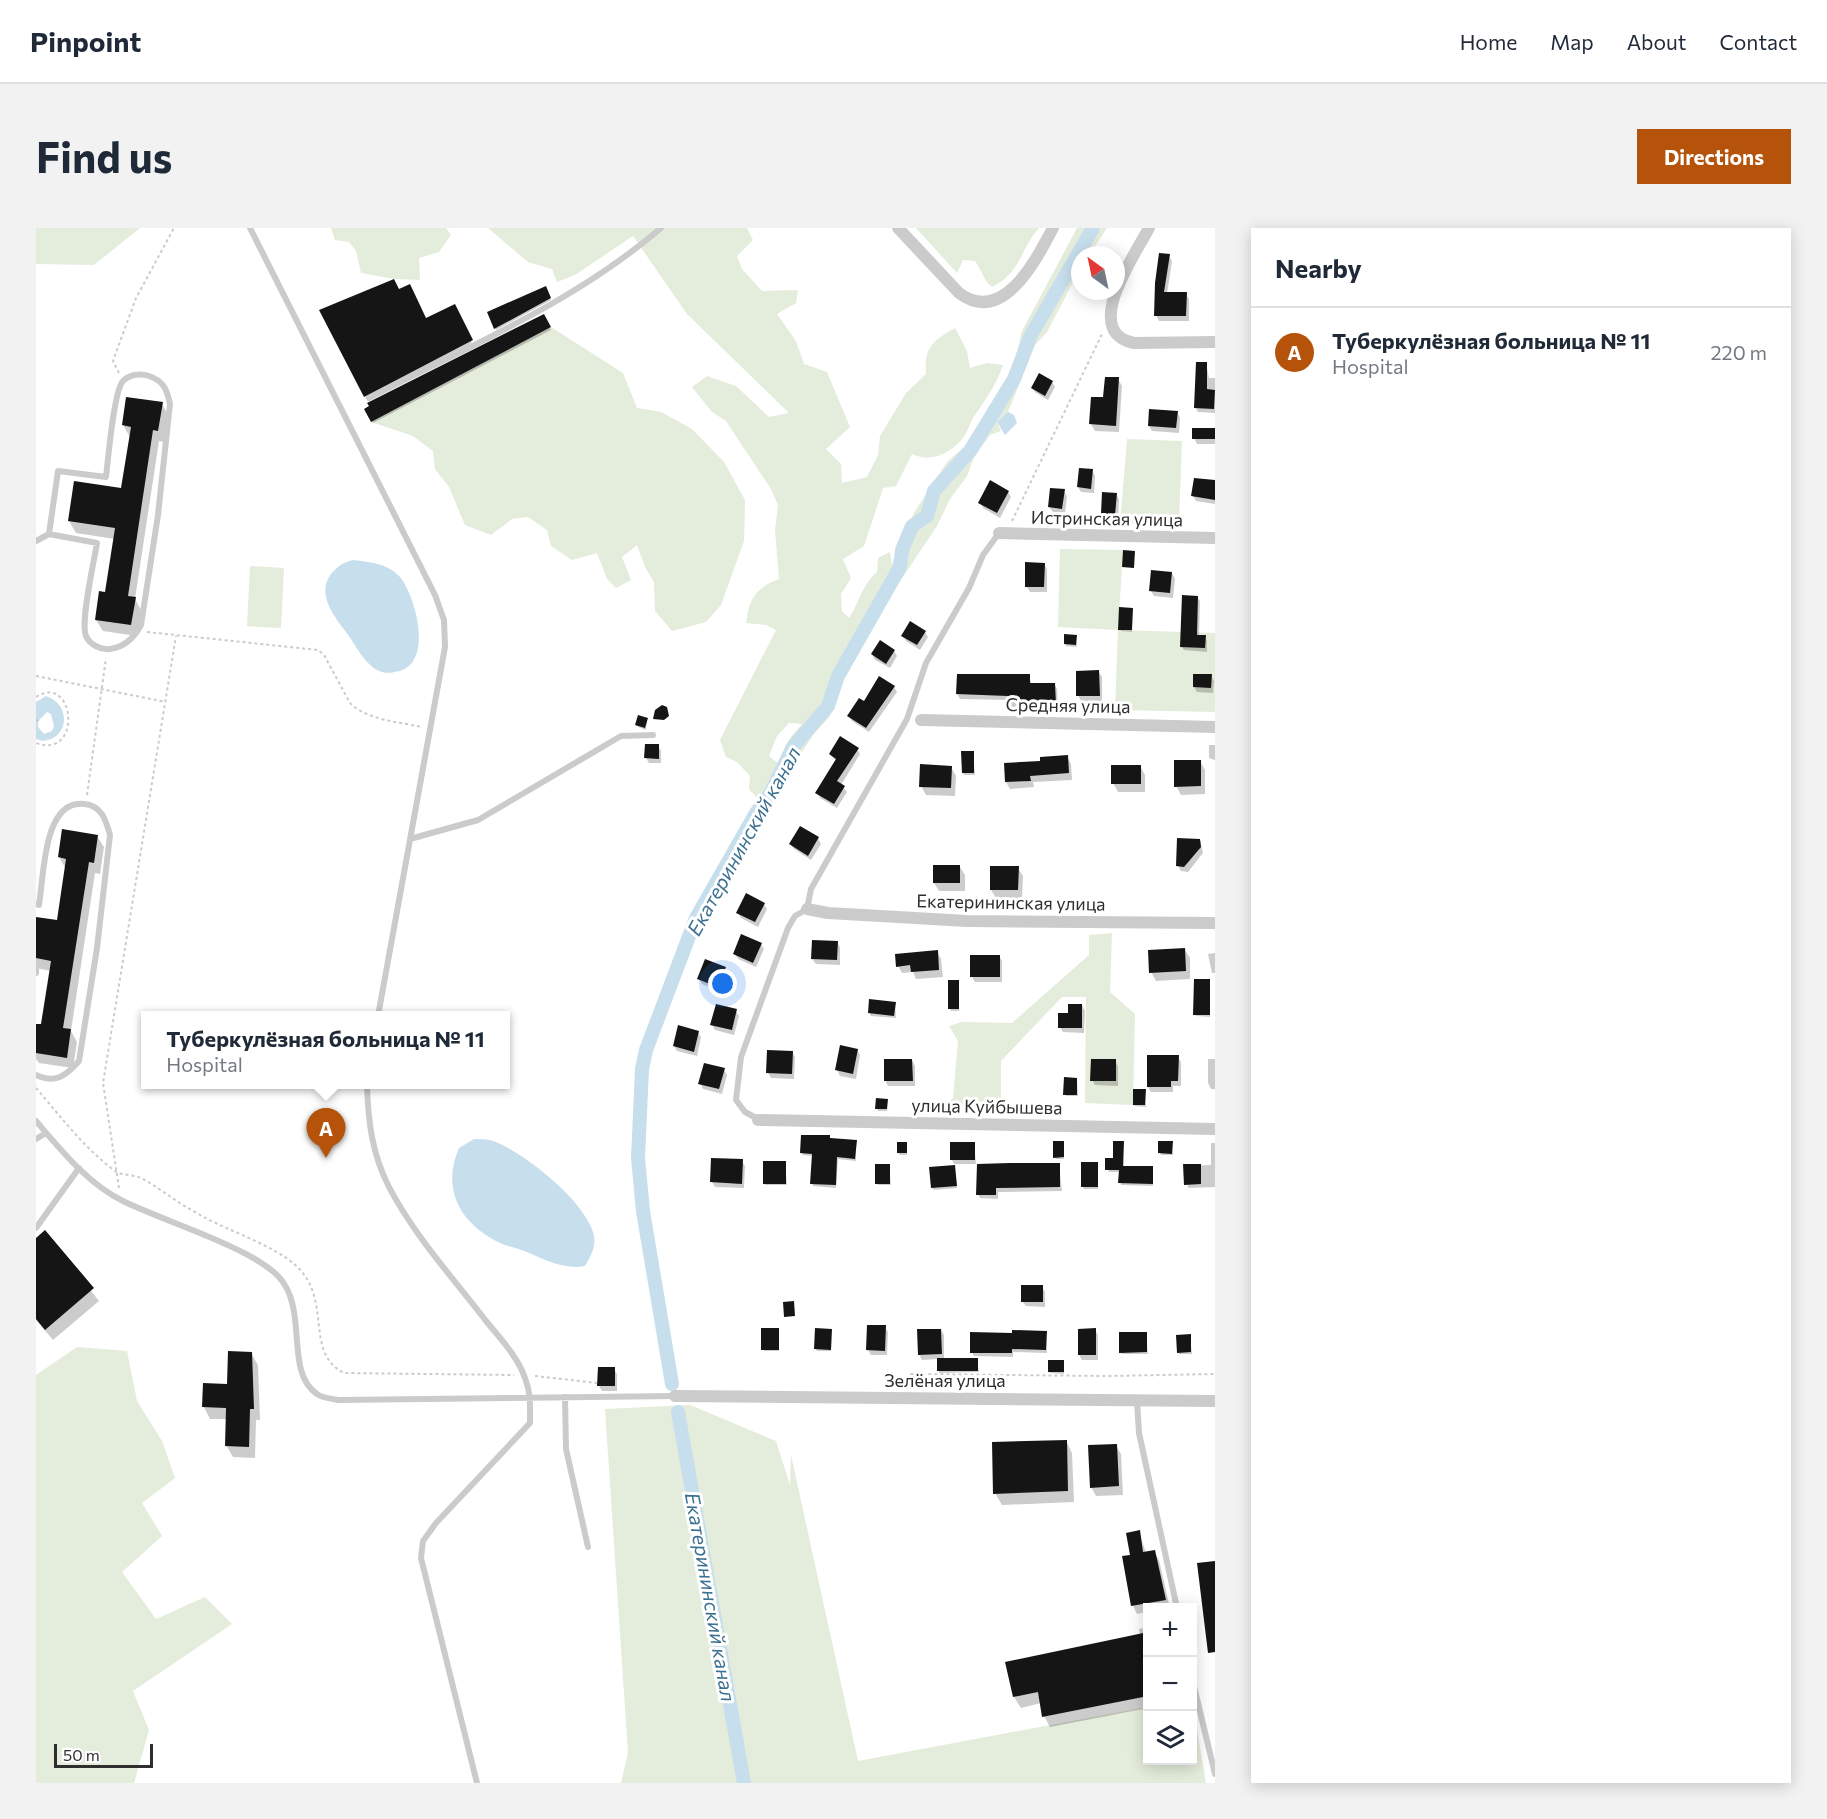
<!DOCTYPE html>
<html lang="en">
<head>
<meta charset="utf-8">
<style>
  body { margin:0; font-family:Commissioner,sans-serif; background:#f2f2f3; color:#1f2937 }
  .controls { position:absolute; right:18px; bottom:18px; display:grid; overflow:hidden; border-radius:0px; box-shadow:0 3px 15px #0003 }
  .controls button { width:54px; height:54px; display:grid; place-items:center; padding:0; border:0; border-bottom:2px solid #e0e1e3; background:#fff; color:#1f2937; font:30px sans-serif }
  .compass { position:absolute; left:1035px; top:18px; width:54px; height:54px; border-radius:50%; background:#fff; box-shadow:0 3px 15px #0003; rotate:327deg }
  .scale { position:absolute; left:18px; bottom:15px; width:99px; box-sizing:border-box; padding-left:6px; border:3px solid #2e2e2e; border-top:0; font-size:16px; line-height:21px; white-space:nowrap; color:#2e2e2e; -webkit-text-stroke:4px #fff; paint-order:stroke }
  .you { position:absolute; left:687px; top:756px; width:21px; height:21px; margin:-15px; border:4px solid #fff; border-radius:50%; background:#1a73e8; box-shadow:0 0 0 9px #1a73e833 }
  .badge { display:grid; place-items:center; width:39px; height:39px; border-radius:50%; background:#b45309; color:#fff; font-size:20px; font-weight:700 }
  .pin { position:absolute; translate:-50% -50px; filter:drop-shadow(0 2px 3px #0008) }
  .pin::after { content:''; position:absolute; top:32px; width:21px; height:18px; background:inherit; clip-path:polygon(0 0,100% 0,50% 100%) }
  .popup { position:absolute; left:105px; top:783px; width:369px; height:78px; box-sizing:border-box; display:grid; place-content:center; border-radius:0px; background:#fff; filter:drop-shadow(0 2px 4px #0005); font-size:20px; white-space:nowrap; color:#747a83 }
  .popup b { font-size:22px; color:#1f2937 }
  .popup::after { content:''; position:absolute; left:50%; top:100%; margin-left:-12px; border:12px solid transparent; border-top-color:#fff }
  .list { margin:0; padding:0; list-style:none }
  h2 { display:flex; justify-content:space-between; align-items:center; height:78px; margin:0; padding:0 24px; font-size:26px }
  h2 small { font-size:20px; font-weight:400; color:#747a83 }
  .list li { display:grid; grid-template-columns:39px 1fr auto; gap:18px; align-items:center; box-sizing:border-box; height:90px; padding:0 24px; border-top:2px solid #e0e1e3 }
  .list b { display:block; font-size:22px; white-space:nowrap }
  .list p { margin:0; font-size:20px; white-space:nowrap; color:#747a83 }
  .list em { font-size:20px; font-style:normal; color:#747a83 }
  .icon { flex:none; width:33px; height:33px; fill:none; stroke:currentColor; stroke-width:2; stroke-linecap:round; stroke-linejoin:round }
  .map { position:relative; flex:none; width:1179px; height:1555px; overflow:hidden; border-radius:0px }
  header { display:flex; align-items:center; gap:36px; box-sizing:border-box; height:84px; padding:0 30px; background:#fff; border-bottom:2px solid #e0e1e3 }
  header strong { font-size:28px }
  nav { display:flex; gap:33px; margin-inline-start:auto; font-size:21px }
  .intro { display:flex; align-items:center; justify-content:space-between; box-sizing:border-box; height:144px; padding:0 36px }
  h1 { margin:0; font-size:42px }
  .button { padding:15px 27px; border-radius:0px; background:#b45309; color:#fff; font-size:21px; font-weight:700 }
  main { display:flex; gap:36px; padding:0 36px }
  aside { flex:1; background:#fff; border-radius:0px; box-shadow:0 3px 15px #0003 }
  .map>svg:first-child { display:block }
  .green { fill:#e4ecdb }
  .water { fill:#c7deec; fill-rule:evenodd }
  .shadow { fill:#0003 }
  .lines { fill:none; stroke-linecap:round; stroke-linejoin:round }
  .canal { stroke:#c7deec; stroke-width:14 }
  .building { fill:#151515 }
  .path { stroke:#cbcbcb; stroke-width:2; stroke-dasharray:3 3; stroke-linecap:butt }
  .service { stroke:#cbcbcb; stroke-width:6 }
  .minor { stroke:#cbcbcb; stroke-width:12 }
  .labels { text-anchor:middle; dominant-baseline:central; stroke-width:6; stroke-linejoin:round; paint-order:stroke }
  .street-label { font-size:18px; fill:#2e2e2e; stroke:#fff }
  .water-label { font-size:20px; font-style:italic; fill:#3b7090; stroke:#fff }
</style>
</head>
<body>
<header>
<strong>Pinpoint</strong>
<nav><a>Home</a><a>Map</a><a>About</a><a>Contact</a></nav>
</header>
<div class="intro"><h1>Find us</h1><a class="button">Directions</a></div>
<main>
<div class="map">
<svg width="1179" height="1555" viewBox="0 0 1179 1555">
  <rect width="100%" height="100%" fill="#fff"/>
  <path class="green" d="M0 0H104L58 37 0 36Z
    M295 0H410L415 7 403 24 383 30 384 52 358 51 325 45 320 23 313 14 299 12Z
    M452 0H711L717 12 701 28 706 41 726 63 762 62 760 75 741 86 760 113 768 136 791 144 814 199 790 221 805 236 806 255 831 249 842 227 844 208 870 165 890 146C888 120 896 113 919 100L931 123 934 140 951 135 967 137C960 158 949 172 937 190 933 197 931 206 926 211 913 226 895 235 876 226L860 258 847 260 828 318 807 331 815 350 805 366 806 383 813 390C823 375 827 355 841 344L842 330 854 324 856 336 878 285 899 252 912 233 933 215 966 166 976 143 986 103 1041 0H1071L1053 27H1044V41L1011 104 999 117 972 184 961 194 965 203 954 207 938 229 931 248 914 271 901 298 854 368 808 451 794 488 777 507 759 535 749 538C743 520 755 509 766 496L753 495 741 508 733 528 744 537C743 547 735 556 731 566L721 570 713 561 714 548 701 534 690 529 684 512 740 402 730 397 710 395C713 370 720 360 743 351L739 302 742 277 735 261 690 193 676 184 656 159 671 148 700 158 733 189 753 185 651 86 597 8 539 47 521 54 516 41 492 34Z
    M880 0H1003C984 21 985 45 956 59 947 52 946 42 939 33L927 32 921 45Z
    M515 99 587 145 601 180 625 184 656 201 688 234 709 272 708 313 685 377 670 394 636 403 619 383 618 354 609 339 601 317 586 329 595 352 580 360 571 351 561 325 536 332 515 318 511 302 492 289 476 291 455 307 429 297 413 259 399 241 397 223 377 208 335 194Z
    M1091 211 1146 213 1143 294 1084 296Z
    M1024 321 1087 322 1082 402 1179 405V484L1079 482 1082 402 1022 399Z
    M214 338 248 340 245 400 211 398Z
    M1076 705 1074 764 1099 786 1097 877 1049 875 1050 769H1026L965 833V871L901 883 917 870 922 813 913 798 926 794 976 795 1053 727V707Z
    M41 1119 91 1123 101 1173 126 1213 139 1250 106 1275 126 1308 86 1344 120 1391 169 1369 196 1396 97 1463 113 1502 98 1555H0V1147Z
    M654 1177 740 1213 754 1257 755 1227 822 1533 1111 1479 1112 1532H1156L1157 1478 1170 1555H585L592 1525 569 1181Z"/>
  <path class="water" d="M972 184 978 187 981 195 969 207 961 194Z
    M318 332C334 334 353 336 364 349 380 369 397 433 364 443 358 444 352 446 346 444 332 440 322 422 315 411 303 394 278 368 295 346 302 338 307 334 318 332Z
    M10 468C35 476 34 510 7 513L0 511V474ZM11 484 15 486 18 498 16 503 8 506 2 499V493Z
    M438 911C444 911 451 911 457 913 488 924 552 975 558 1008 560 1020 554 1029 549 1038 529 1042 509 1032 491 1024 482 1020 473 1019 464 1015 424 996 405 961 423 920Z"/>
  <path class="shadow" d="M1133 28 1136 33 1131 66H1150L1153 71V93H1123L1120 87Z
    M510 60 515 72 460 102 453 85Z
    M362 63 390 92 418 78 436 115 331 170 285 83Z
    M507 88 515 102 337 195 330 181Z
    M1170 135 1173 150H1179V185L1162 184 1159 179Z
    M1082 151 1086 158 1083 204 1059 203 1055 196Z
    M1016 154 1019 159 1012 172 1000 165 996 160Z
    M126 176 132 187 128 214 123 213 99 371 105 382 101 408 67 403 60 392 70 366 79 311 40 305 33 293 86 262 94 209 87 197Z
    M1141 184 1144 190 1143 205 1116 203 1113 198Z
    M1179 201V216H1161L1158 210Z
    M1056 242 1059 248 1058 265 1045 264 1042 259Z
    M1179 254V276L1160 273 1157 268Z
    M1028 263 1031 268 1029 286 1017 284 1013 279Z
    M972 264 975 269 964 290 947 280 944 275Z
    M1080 266 1083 271 1082 292 1069 291 1066 286Z
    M1008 336 1011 341V364H994L991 359Z
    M1136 345 1139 351 1137 370 1118 368 1115 363Z
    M1161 369 1164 373 1163 408 1169 409 1171 413V424L1148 422 1145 418Z
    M1096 381V404L1085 403 1084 401Z
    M889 404 892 409 884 422 870 413 867 408Z
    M1040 408 1041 419 1030 418 1029 416Z
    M858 423 861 428 854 440 839 432 836 426Z
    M1063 444 1066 449V473H1045L1042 467Z
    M993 448 996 457 1018 456 1021 461 1022 481 976 479 973 472 924 471 921 466Z
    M1175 448 1178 453 1177 465 1161 464 1158 459Z
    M858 459 861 464 833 504 816 493 813 488 829 475Z
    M611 491 610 502 602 499 600 497Z
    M1173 517H1179V532L1173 530Z
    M622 518 625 523V535H613L610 530Z
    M821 521 824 526 805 557 811 564 801 580 784 570 781 565 800 533 794 526Z
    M937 524 939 547H928L927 545Z
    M1031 529 1035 536 1036 552 997 554 998 559 974 561 970 554Z
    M1164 533 1169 542V566L1145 567 1140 558Z
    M1104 538 1109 547V564H1082L1077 555Z
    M915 539 920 548 919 568 890 567 885 558Z
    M61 608 68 619 64 646 59 645 35 803 41 814 37 840 3 835 0 831V797L6 798 15 743 0 740V691L22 694 30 641 23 629Z
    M782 610 785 616 775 632 758 621 755 616Z
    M1164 612 1167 625 1152 644 1145 643 1142 638Z
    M924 639 929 647V663H903L898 655Z
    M982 640 987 648 986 670H960L955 662Z
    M728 676 731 681 722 699 705 690 702 684Z
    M801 714 804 719V737L780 736 776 731Z
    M725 716 728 721 720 739 702 731 699 726Z
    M1149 722 1154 730V751L1120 753 1115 744Z
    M901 724 905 731 907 749 880 751 877 744 866 745 862 738Z
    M1179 725V745H1176L1172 726Z
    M963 728 966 733V754H939L936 749Z
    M689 741 692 746 685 764 666 756 663 751Z
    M1174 753V789L1160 788 1159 786Z
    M922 754 923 783H915L914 781Z
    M859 775 860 790 835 788 833 784Z
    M1046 777 1049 783 1048 805 1027 804 1024 799Z
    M700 783 703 788 698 807 679 802 676 797Z
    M662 804 665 809 661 828 641 823 638 818Z
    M821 822 824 827 820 851 804 848 801 842Z
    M756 824 759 829 758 851 735 850 732 845Z
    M1142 829 1145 834V858H1137V864H1115L1112 859Z
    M1172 831H1179V861H1175L1172 855Z
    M876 832 879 838V858H852L849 852Z
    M1079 833 1082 838V858L1059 857 1056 852Z
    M688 842 691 847 686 866 667 861 664 855Z
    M1041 851 1042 868H1030L1029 866Z
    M1109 863 1110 879 1099 878 1098 876Z
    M851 873V883H842L841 880Z
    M794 911 820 914V933L802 931 800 960 777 958V928L767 927 765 924Z
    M1087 914 1088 939 1117 940V958L1085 957 1084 944H1072Z
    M938 915 940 936H918L916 932Z
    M1027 915 1028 931H1020L1019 929Z
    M1136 915 1137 927H1125L1124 925Z
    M1175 915H1179V959L1152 960 1149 938 1175 937Z
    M870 916 871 927H864L862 925Z
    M706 933 709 938 708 960 679 959 676 954Z
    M749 935 751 957H729L728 955Z
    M1023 936 1026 963 962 964V971L944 970 942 966Z
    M1061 936 1062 961H1048L1047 959Z
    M853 937 855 957H842L840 955Z
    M918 938 921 960 898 962 896 960Z
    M9 1005 63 1073 17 1112 0 1092V1012Z
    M1006 1059 1009 1064V1079L990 1078 986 1073Z
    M849 1099 852 1104 851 1127H835L832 1122Z
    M742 1101 743 1123H728L727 1121Z
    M795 1102V1123H781L780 1121Z
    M905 1102 908 1107V1132H941L943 1144 903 1145 902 1131 886 1132 883 1126Z
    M1043 1102H1059L1062 1107V1132H1046L1043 1127Z
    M1010 1104 1011 1125 977 1124V1129L938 1128 936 1124V1106Z
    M1110 1105 1112 1126H1086L1084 1124Z
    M1154 1108 1156 1126H1143L1142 1124Z
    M215 1125 222 1137 224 1192H220L219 1230 197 1229 190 1217 191 1191H174L168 1179 192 1158Z
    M1027 1134 1028 1146 1014 1145 1013 1143Z
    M578 1141 581 1146V1163H566L563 1158Z
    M1030 1213 1036 1225 1038 1274 966 1277 959 1265Z
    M1080 1218 1085 1226 1087 1267 1060 1268 1055 1259Z
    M1103 1304 1110 1325 1118 1324 1123 1332 1134 1380H1112V1384L1101 1386 1097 1378 1095 1328Z
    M1112 1399V1480L1014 1499 1008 1488 1005 1475 985 1480 978 1469 1104 1407 1103 1401Z"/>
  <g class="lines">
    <path class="canal" d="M636 1156 607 983 602 930 606 841 610 822 660 690 720 585 735 564 757 519 792 478 802 448 864 339 866 322 876 298 891 288 898 263 934 223 978 151 995 107 1057 0
      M642 1184 708 1555"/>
  </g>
  <path class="building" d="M1123 25 1134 26 1128 64H1151L1150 88H1118L1119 55Z
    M358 51 363 61 374 56 390 90 419 76 437 112 328 169 283 82Z
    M510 58 515 70 458 101 451 84Z
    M508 86 515 99 335 194 328 181 333 178 331 175Z
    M1160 134H1171V161L1179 162 1178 181 1158 180Z
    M1003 145 1017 153 1009 168 995 160Z
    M1069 149H1083L1080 198 1053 196 1055 169H1067Z
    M90 169 127 174 122 203 117 202 92 368 100 369 95 397 59 392 63 363 69 364 79 300 32 293 38 253 85 260 95 199 86 197Z
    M1113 181 1142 183 1140 200 1112 198Z
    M1156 200H1179V211H1156Z
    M1043 240 1057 241 1055 261 1041 259Z
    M1158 250 1179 252V272L1155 268Z
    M954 252 973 263 961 285 942 275Z
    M1014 260 1029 261 1026 281 1012 279Z
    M1066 264 1081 265 1079 287 1065 286Z
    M1087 322 1099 323 1098 340 1086 339Z
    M989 334 1009 335 1008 359H989Z
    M1115 342 1136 344 1134 365 1113 363Z
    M1146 367 1162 368 1161 407H1170L1169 420 1144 419Z
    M1083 379 1097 380 1096 402H1082Z
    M874 393 890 403 881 417 865 408Z
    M1028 406 1041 407 1040 417 1028 416Z
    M844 412 859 422 850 436 835 426Z
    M1063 442 1064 468H1040V443Z
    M921 446H994V455H1019L1020 477 972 474V468L920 466Z
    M1157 446H1176L1175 460 1157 459Z
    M843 448 859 458 830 500 811 488 823 470 828 473Z
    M626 477 631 479 633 488 628 492 617 491 619 482Z
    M602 487 612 490 609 500 599 497Z
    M804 508 823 520 801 553 809 558 798 576 779 565 800 531 793 526Z
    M609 516H623V531L608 530Z
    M925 523H938V545H926Z
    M1032 527 1033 545 994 548 995 553 969 554 968 535 1004 533V529Z
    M1138 532H1165V558L1138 559Z
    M884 536 916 538 915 560 883 559Z
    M1075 537H1105V556H1075Z
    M764 598 783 609 772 628 753 616Z
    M26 601 62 607 58 635 53 634 27 800 35 801 31 830 0 825V796H5L15 733 0 730V689L21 692 30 631 22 629Z
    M1141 610 1164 611 1165 619 1148 639 1140 638Z
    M897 637H924V655H897Z
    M954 638H983L982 662H954Z
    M710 665 729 675 719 694 700 685Z
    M705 706 726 715 717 735 697 726Z
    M776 712 802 713 801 732 775 731Z
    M1149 720 1150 743 1113 745 1112 722Z
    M902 722 903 742 875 744 874 737 860 739 859 726Z
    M934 727H964V749H934Z
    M669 731 690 739 682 759 661 751Z
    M1158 751H1174V787H1157Z
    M912 752H923V781H912Z
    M833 771 860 774 858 788 832 785Z
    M680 776 701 781 696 802 674 797Z
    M1032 776H1046V800H1022V785H1032Z
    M642 797 663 803 658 824 637 818Z
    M804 817 822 821 817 846 799 842Z
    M731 822 757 823 756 846 730 845Z
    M1111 827H1143L1142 853H1135V859H1111Z
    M848 831H876L877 853H848Z
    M1055 831H1080V853H1054Z
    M668 835 689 840 683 861 662 856Z
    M1028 849 1041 850V867H1027Z
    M1097 861H1110L1109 877H1097Z
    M840 870 852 871 851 881H839Z
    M765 907H794V910L821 912 819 931 801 929 800 957 774 956 776 926 764 925Z
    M1017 913H1028V929L1017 930Z
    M1077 913H1088L1087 938H1117V956L1082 955 1083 942H1069V930H1077Z
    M1122 913H1137L1136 926 1122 925Z
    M861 914H871V925H861Z
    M914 914H939V932H914Z
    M675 930 707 931 706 956 674 954Z
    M727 933H750V956H727Z
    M1045 934H1062V959H1045Z
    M974 935H1024V959L960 960V967H940L941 936Z
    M839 936H854V956H839Z
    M1147 936H1165V956L1148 957Z
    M919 937 921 958 895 960 893 939Z
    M9 1002 58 1060 9 1102 0 1091V1010Z
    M985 1057H1007V1074H985Z
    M758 1073 759 1088 748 1089 747 1074Z
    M831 1097H850L849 1123 830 1122Z
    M725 1100H743V1122H725Z
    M779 1100 796 1101 795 1122 778 1121Z
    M1060 1100V1127H1042V1101Z
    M881 1101H905L906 1126 882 1127Z
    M976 1102 1011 1103 1010 1122 976 1121V1125H934V1104L976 1105Z
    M1083 1104H1111V1124L1083 1125Z
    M1155 1106V1124L1141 1125 1140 1107Z
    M192 1123 216 1124 218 1181H214L213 1219 189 1218 190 1180 166 1179 167 1155 191 1156Z
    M901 1130H942V1143H901Z
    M1012 1132H1028V1144H1012Z
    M562 1139H579V1158H561Z
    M1031 1212 1032 1263 957 1266 956 1214Z
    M1081 1216 1083 1258 1054 1260 1052 1217Z
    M1104 1302 1107 1324 1119 1322 1130 1372 1095 1378 1086 1328 1094 1327 1090 1305Z
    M1179 1333V1424L1172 1425 1161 1335Z
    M1112 1404V1468L1006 1489 1002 1464 977 1469 969 1434Z"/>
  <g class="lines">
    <path class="path" d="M83 145 77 133 100 70 138 0
      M976 293 1066 106
      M111 404 282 422 288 427 314 475C331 492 363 494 386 499
      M0 448 130 474
      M0 469C39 444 47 532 0 515
      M0 492 5 493
      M51 567 70 430
      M0 860C25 889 48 920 79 943 86 948 97 946 105 950 124 960 140 974 159 984 189 1002 225 1012 253 1032 301 1066 265 1123 308 1145L478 1147
      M83 960 67 855 140 408
      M499 1148 561 1155
      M860 1157 875 1146 1070 1148 1179 1146"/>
    <path class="service" d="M214 0 399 367 408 392 409 419 342 788
      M333 170C433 118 539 74 625 0
      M0 313 13 306 22 243 70 249C72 232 78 162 87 153 94 146 105 145 113 148 128 153 131 162 134 176L122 287 105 397C98 410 89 419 74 421 65 422 54 417 50 408 44 394 58 334 61 315L13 306
      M374 611 442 592 585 508 617 507
      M0 676 3 677C8 648 7 570 49 576 66 578 70 593 74 607L61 720 43 833C30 848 19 856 0 847
      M0 740V745
      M331 856C332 893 336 926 353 959 378 1007 417 1050 450 1093 464 1110 482 1129 489 1150 495 1165 494 1179 494 1195L400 1295 387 1313 385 1330 441 1555
      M722 891 709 884 700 872 705 829 752 700 759 688 771 681 775 661 871 491 890 435 933 360 947 327 963 305
      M0 893C25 922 52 956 87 973 127 993 215 1019 243 1049 273 1082 248 1144 281 1166 286 1170 296 1171 303 1172L639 1168
      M0 911 10 905
      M0 1000 43 940
      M529 1169 530 1221 552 1319
      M1101 1173 1103 1205 1141 1380
      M1156 1450 1179 1546"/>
    <path class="minor" d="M862 0 923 65C967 98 1000 32 1017 0
      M1113 0C1099 27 1044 104 1098 115L1179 114
      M963 305 1179 310
      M885 492 1179 499
      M771 681 792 685 931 693 1179 695
      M722 892 1179 901
      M639 1168 1179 1173"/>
  </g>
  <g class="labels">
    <g class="street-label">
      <text transform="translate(1071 290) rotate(1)">Истринская улица</text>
      <text transform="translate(1032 477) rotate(1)">Средняя улица</text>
      <text transform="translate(975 674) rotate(1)">Екатерининская улица</text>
      <text transform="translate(951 878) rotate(1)">улица Куйбышева</text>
      <text x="909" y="1152">Зелёная улица</text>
    </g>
    <g class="water-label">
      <text transform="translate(707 613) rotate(-61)">Екатерининский канал</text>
      <text transform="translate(675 1369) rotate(80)">Екатерининский канал</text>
    </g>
  </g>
</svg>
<div class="controls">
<button>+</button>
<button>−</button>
<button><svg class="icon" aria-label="layers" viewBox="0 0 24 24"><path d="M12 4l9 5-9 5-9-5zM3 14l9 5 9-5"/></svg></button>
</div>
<svg class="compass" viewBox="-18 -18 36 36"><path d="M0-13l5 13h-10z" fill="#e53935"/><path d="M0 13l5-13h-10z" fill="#747a83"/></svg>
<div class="scale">50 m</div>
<div class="you"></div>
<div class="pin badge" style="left:290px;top:930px">A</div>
<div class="popup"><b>Туберкулёзная больница № 11</b>Hospital</div>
</div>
<aside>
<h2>Nearby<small></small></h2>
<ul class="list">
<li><span class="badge">A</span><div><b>Туберкулёзная больница № 11</b><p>Hospital</p></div><em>220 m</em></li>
</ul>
</aside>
</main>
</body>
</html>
